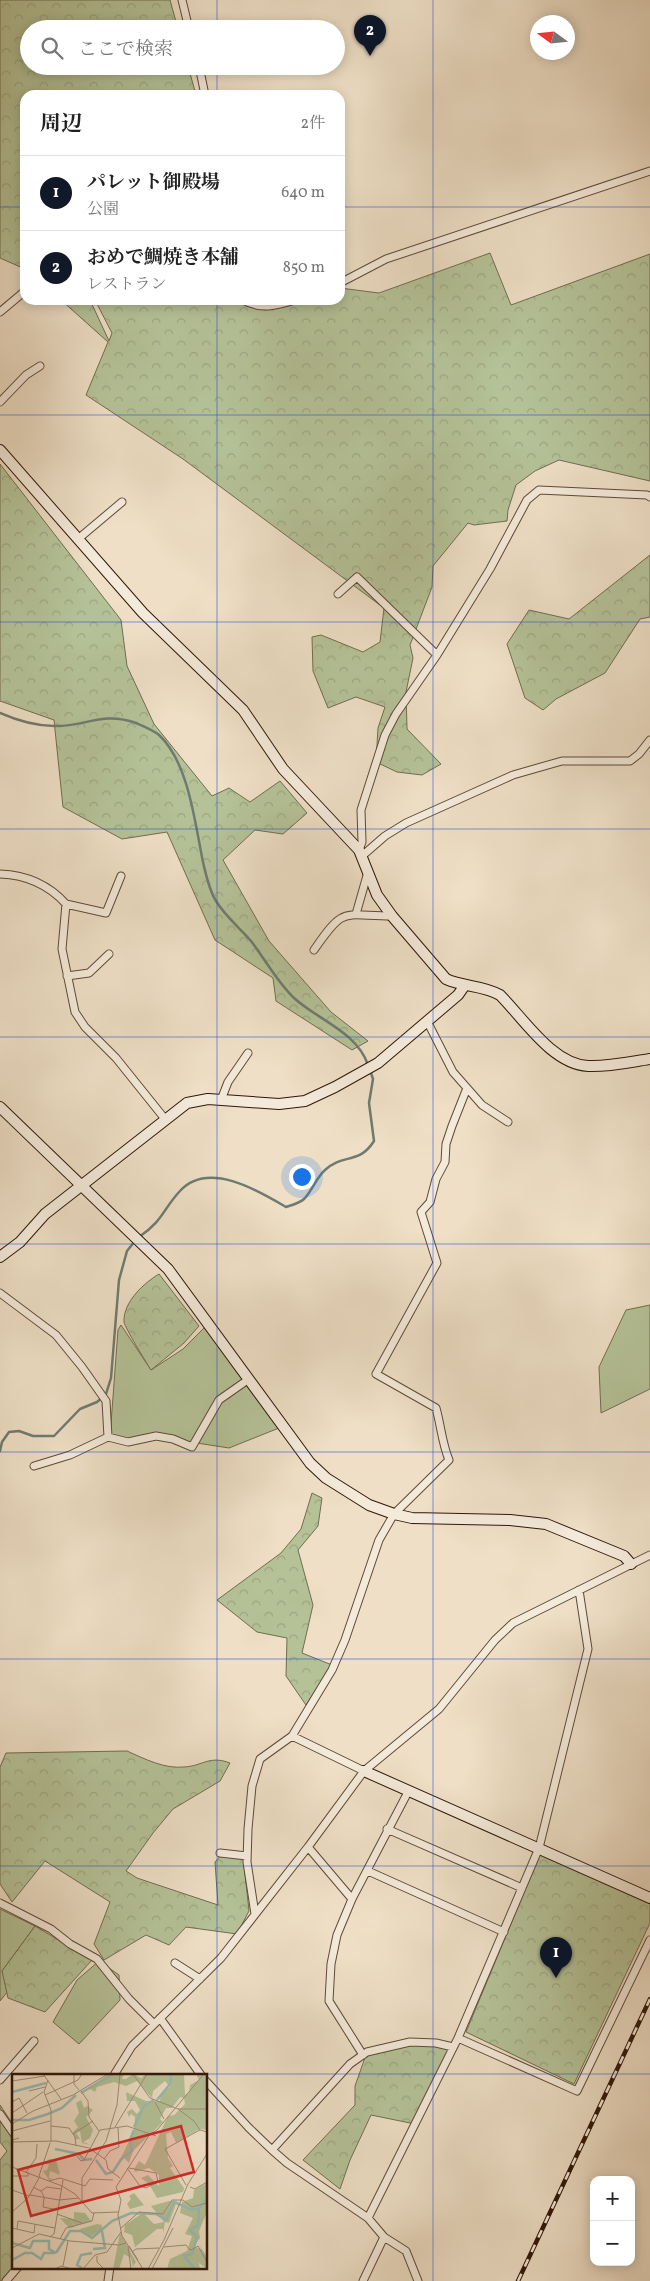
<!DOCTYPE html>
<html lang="ja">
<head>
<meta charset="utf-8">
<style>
  body { margin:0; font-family:Vollkorn,"Noto Serif JP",serif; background:#f6f6f6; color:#222 }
  .controls { position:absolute; right:15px; bottom:15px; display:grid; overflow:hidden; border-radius:10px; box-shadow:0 2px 12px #0003 }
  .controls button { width:45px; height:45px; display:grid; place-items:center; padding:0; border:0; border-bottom:1px solid #e0e0e0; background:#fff; color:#222; font:25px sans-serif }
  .compass { position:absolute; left:530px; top:15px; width:45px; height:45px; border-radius:50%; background:#fff; box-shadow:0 2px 12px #0003; rotate:285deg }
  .you { position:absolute; left:301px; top:1176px; width:18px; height:18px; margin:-12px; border:4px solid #fff; border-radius:50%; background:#1a73e8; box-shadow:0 0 0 8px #1a73e833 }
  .badge { display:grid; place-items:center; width:32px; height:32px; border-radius:50%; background:#111827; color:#fff; font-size:16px; font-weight:700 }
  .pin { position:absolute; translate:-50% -41px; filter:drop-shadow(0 1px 2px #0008) }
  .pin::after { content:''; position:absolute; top:26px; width:18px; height:15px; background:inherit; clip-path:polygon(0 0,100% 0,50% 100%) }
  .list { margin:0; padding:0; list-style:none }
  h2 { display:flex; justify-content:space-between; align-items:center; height:65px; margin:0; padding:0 20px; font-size:21px }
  h2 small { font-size:16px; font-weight:400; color:#767676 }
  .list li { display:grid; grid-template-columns:32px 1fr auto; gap:15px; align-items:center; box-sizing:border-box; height:75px; padding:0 20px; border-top:1px solid #e0e0e0 }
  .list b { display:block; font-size:19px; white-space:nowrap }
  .list p { margin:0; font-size:16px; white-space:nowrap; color:#767676 }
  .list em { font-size:16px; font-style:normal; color:#767676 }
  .icon { flex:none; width:28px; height:28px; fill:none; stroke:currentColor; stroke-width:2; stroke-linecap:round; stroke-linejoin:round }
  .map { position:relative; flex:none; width:650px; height:2281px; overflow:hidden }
  .search { position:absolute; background:#fff; box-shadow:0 2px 12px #0003; left:20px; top:20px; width:325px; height:55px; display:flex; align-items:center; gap:12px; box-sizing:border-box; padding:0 18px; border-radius:28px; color:#767676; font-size:19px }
  .panel { position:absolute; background:#fff; box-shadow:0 2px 12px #0003; left:20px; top:90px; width:325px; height:215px; border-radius:15px }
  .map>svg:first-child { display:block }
  .grass { fill:#b5c298; stroke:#726c50 }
  .forest { fill:url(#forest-crowns); stroke:#726c50 }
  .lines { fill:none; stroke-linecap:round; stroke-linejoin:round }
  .stream { stroke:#6f7b70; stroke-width:2.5 }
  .street-casing { stroke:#5f4938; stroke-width:9 }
  .secondary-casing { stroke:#2f1708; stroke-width:12 }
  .street { stroke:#f4eada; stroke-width:7 }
  .secondary { stroke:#f4eada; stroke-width:10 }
  .rail-casing { stroke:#2f1708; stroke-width:4.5 }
  .rail { stroke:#f4eada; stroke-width:2.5; stroke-dasharray:8; stroke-linecap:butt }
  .grid { fill:none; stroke:#1d4ed8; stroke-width:1; stroke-opacity:0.55 }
  .inset-river { fill:none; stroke:#99bdb5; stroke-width:2.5 }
  .inset-road { fill:none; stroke:#a28f7a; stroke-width:1 }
  .view { fill:#d62828; fill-opacity:0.15; stroke:#d62828; stroke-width:2.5 }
  .inset-edge { fill:none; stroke:#2f1708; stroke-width:2.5 }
</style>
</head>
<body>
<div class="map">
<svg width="650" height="2281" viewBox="0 0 650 2281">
  <defs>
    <pattern id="forest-crowns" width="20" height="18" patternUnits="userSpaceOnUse" patternTransform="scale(1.25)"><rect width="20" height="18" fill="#b5c298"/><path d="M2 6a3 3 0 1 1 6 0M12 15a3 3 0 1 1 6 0" fill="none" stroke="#9ca682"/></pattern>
  </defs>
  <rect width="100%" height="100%" fill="#eedfc6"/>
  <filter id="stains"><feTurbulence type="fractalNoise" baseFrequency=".004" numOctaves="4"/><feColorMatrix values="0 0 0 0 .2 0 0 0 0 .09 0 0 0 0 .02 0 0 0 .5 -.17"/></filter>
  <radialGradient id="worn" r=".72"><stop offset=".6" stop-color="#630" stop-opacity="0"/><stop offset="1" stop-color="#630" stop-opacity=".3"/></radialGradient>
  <path class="grass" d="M650 1305V1389L601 1413 599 1367 626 1310Z
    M121 1325 151 1370 183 1349 206 1326 279 1428 229 1448 158 1437 135 1440 110 1437 118 1330Z
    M0 1909 35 1926 2 1971 12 1986 0 2001Z
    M99 1961 119 1975 120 2000 79 2044 53 2022 77 1980Z"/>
  <path class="forest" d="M0 0H170L178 29H29V66H188L196 95H25V269L0 258Z
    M490 253 511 305 650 254V481L559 460 535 471 516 485 508 510 507 521 474 525 468 523 433 566 432 587 410 645 413 658 406 692 407 729 441 764 422 775 397 772 376 762 378 728 385 707 356 697 328 708 313 671 312 637 321 635 363 652 380 642 384 608 183 459 86 395 108 342 61 300H90L109 341 112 333 95 300H340V288L379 293Z
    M0 464 121 620 127 666 154 724 212 796 229 788 250 802 280 781 307 813 283 834 255 830 223 860 269 941 331 1012 368 1041 352 1050 276 1001 273 978 215 940 167 832 122 839 63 807 54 720 0 701Z
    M650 555V617L640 619 605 673 556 699 543 710 525 698 507 644 529 610 569 619Z
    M159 1274 199 1326 184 1343 151 1370C146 1362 125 1328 124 1322 123 1302 144 1283 159 1274Z
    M312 1493 322 1498 318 1526 298 1550 313 1605 302 1653 332 1665 306 1705 286 1676 287 1638 257 1632 217 1600 281 1553 301 1529Z
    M127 1751C145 1759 164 1769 184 1767 203 1766 209 1755 230 1763L220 1781 173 1809 153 1833 126 1871 137 1878 218 1905 215 1862 224 1852 243 1855 249 1911 237 1934 186 1927 169 1945 146 1935 104 1960 94 1944 110 1902 45 1861 12 1902 0 1884V1767L6 1753Z
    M542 1849 650 1896V1923L574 2084 466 2032Z
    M35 1926 92 1960 45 2012 8 1998 2 1971Z
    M421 2043 453 2047 415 2124 371 2115 350 2160 340 2189 303 2160 355 2105V2086L367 2052Z
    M0 2105 14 2126V2267L5 2281H0V2160L7 2151 0 2142Z"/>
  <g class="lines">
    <path class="stream" d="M0 713C18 721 34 726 54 726 85 727 102 711 136 723 143 726 153 730 159 735 189 763 195 824 203 862 206 875 209 890 216 901 225 916 240 928 251 941 265 959 277 982 294 998 318 1020 357 1032 368 1065
      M139 1237C163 1221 163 1209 180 1191 208 1160 259 1191 286 1207 292 1205 300 1203 304 1199 312 1191 316 1178 325 1170 343 1153 359 1165 374 1141L369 1103 373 1079 370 1070
      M0 1451 2 1442 9 1432 19 1431 33 1436H54L80 1409 97 1402 106 1394 111 1378 119 1280 127 1251 135 1241"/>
    <g class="street-casing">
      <path id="street" d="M182 0 189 29
        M199 66 205 95
        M340 283 386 259 650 171
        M243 300C261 310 276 306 295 300
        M0 312 25 291
        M0 402 26 375 40 366
        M78 539 122 502
        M338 594 357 577 437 655
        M359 850 362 842 361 810 385 735 396 714 437 655 490 569 527 500 539 490 647 495 650 497
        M362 856 385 836 406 823 513 775 562 761H630L639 754 650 740
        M0 874C27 875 48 884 66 904L62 949 75 1012 85 1027 116 1058 165 1119
        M66 904 106 913 121 876
        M356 914 368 872
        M314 950C345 905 342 916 392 916
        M67 976 89 973 109 954
        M427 1021 453 1072 482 1105 508 1122
        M221 1100 228 1082 248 1053
        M0 1293 56 1335 82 1367 106 1401 108 1437 70 1455 34 1466
        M108 1437 128 1442 156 1436 173 1439 192 1447 219 1400 249 1379
        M292 1736 364 1771
        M387 1829 522 1888
        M308 1847 352 1899
        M220 1853 247 1856
        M368 1871 504 1932
        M0 1903 51 1929 70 1944 97 1959 129 1999 154 2024
        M255 1914 247 1862 248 1829 252 1786 260 1759 292 1736 332 1670 345 1640 379 1540 394 1514 449 1460C442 1443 441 1426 436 1408L376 1374 437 1263 421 1212 430 1202 436 1179 445 1162 446 1144 452 1126 467 1088
        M175 1963 200 1979
        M160 2018 201 2075
        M458 2038 577 2091 650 1940
        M363 2055 329 2001 331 1964 337 1935 352 1899 408 1792
        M114 2075 132 2046 221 1958 308 1847 364 1771 439 1709 495 1640 513 1623 650 1555
        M0 2080 34 2041
        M206 2081 249 2128 272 2150 287 2163 368 2218 384 2237 406 2251 418 2281
        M0 2114 14 2134
        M272 2150 350 2064 367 2052 410 2042 436 2043 453 2047
        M368 2218 458 2038 539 1848 588 1649 579 1590
        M6 2281 18 2267
        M108 2281 110 2267
        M363 2281 384 2237"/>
    </g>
    <g class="secondary-casing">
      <path id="secondary" d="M0 450 143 613 243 710 283 769 359 850 377 895 392 916 446 979C463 987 483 985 500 995 524 1019 552 1064 588 1066 608 1067 630 1062 650 1059
        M0 1107 168 1269 310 1463 326 1478 369 1505 394 1514 412 1518 510 1520 546 1524 624 1556 631 1564
        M0 1257 20 1242 45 1214 187 1103 208 1099 279 1104 305 1101 335 1087 378 1063 458 995 465 985
        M364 1771 650 1898"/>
    </g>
    <use href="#street" class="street"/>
    <use href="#secondary" class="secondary"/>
    <g class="rail-casing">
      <path id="rail" d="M518 2281 650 1999"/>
    </g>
    <use href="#rail" class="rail"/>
  </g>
  <path class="grid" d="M217 0V29M433 0V2281M217 66V95M0 207H25M340 207H650M217 300V2281M0 415H650M0 622H650M0 829H650M0 1037H650M0 1244H650M0 1452H650M0 1659H650M0 1866H650M0 2074H650"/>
  <g transform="translate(12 2074)">
    <rect width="195" height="195" fill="#eedfc6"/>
    <path d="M122 119 132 131 118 135 115 130 119 125 117 122Z" fill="#b5c298"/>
    <path d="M97 0H112L110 5H114L121 0 129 4 134 0H172L173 21 177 19 178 11 187 6 184 0H195V56L188 55 164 69 159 58 154 60 156 84 161 92 158 94 172 114 171 118 145 124 137 110 129 104 136 101 147 112V101L137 94 123 98 122 95 127 87 133 91 156 42 162 41 173 30 172 24 168 23 160 34H154L148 45 151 48 121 77 117 89 112 84 102 98 122 57 123 43 119 40 117 43 115 38 120 35 125 40 128 36 123 27H115L114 18 134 27H148L149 20 158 13 153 7 141 17 140 24 125 7 114 12 102 8 85 13 83 18 77 14ZM69 26 72 34 75 32 81 36 74 43 81 56 78 64 71 68 79 71 70 69 68 57 64 59 68 65H63L61 58 66 53 62 47 67 39 64 29ZM37 85 44 86 48 101 38 97 37 104 41 105 37 106 31 97 35 96 37 91 33 89ZM195 109V138L187 157 188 164 181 173 189 175 187 171 194 181 195 195 187 189 188 195H155L158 185 175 177 180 162 173 160 181 144 168 139 170 128 181 124 182 116ZM157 127H165L157 149 153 148 151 160V155H145L123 173 120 161 112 158 113 151 131 139 142 150 152 148 139 132ZM62 138 73 139 79 147 64 152 60 149 63 153 57 154 48 144 62 145ZM85 150 90 151V155L79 162 68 155ZM108 159 124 188 121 192 119 184 112 180 107 195H101Z" fill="#b5c298"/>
    <path class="inset-river" d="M0 18 34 9M69 19 101 0M145 26 158 10 159 0M0 46H17L36 40 50 34 64 21M122 53 132 32 142 26M43 75 67 80 72 86 80 85M84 86 94 100 101 98 109 85 120 77 118 66 122 56M0 169 18 174 21 167H37V175L44 179M81 175 93 174 90 157M44 179 58 157H69L80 164 100 147 119 139 144 140 154 146 162 128 180 136 187 134 195 124M0 186 13 179H20L29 185 32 179H43M70 194 65 191 69 181 80 179M183 195 172 182 180 180 185 163 178 156 186 151 187 133"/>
    <path class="inset-road" d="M31 0 49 25M62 0V10L67 16M121 0 138 24 166 35 182 47 188 56M36 6 32 18 39 36V68M0 7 33 2M17 17 33 13M69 17 76 27 77 43 87 57M33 21 66 6 70 0M0 28 7 24 15 39M143 28 152 45M166 35H195M0 39 31 18M0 50 21 37 61 21 96 0M39 52 57 54 63 63 64 72M103 53 135 0M0 57 38 47M61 60 81 47M0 68 44 67 77 74 94 86 96 95 108 104M0 76V66L7 64M65 82 69 87 72 86 88 56 115 52 144 62M92 85 98 77 107 73 106 54M0 93 50 112 63 120 80 139 106 138M115 94 128 112 134 114 146 108 144 99 117 94M14 98 24 84 25 70M0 102H16V98M27 102 38 69M37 107 48 104 73 112 78 105 101 106M174 111 153 75 188 56 195 58M21 113 29 117 32 123M178 113 183 115 195 108M0 116 17 122M29 117 35 113 49 115M18 121 47 126 67 124M32 124 31 133 46 136M70 127V104L94 67 105 31 108 0M0 138 16 124 28 102M45 140 70 149M0 154 22 159 23 150M5 155 6 147 43 154M108 155 127 138 151 140 160 126H171L180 133 195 129M38 163 42 160 51 106M48 165 54 154 80 147 82 139M116 172 119 195M117 172 126 186M152 173 174 171 178 176 181 175M0 174 27 160 58 167 107 171 114 169M181 175 186 172 195 188M120 178 124 175 147 174M85 182V188L92 195M51 192 56 167M43 195 49 192 60 195M71 195 83 181 95 178 109 158M131 195 110 162 106 141 109 126 104 113 138 60 145 56 192 0M136 195 152 166 176 110 195 80M140 195 161 154"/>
    <path class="view" d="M169 52 182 98 19 142 6 96Z"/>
    <rect width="195" height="195" class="inset-edge"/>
  </g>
  <rect width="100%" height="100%" filter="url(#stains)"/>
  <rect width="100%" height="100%" fill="url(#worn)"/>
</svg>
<div class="controls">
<button>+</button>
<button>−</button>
</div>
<svg class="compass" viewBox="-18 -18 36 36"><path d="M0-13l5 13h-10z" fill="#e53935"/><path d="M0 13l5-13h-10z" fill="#767676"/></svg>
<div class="you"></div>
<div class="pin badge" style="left:556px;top:1978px">1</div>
<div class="pin badge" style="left:370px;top:56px">2</div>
<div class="search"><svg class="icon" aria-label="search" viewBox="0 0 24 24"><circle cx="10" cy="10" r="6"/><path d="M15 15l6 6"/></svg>ここで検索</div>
<section class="panel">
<h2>周辺<small>2件</small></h2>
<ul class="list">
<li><span class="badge">1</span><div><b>パレット御殿場</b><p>公園</p></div><em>640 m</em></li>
<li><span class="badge">2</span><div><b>おめで鯛焼き本舗</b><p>レストラン</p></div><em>850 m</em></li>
</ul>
</section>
</div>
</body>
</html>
